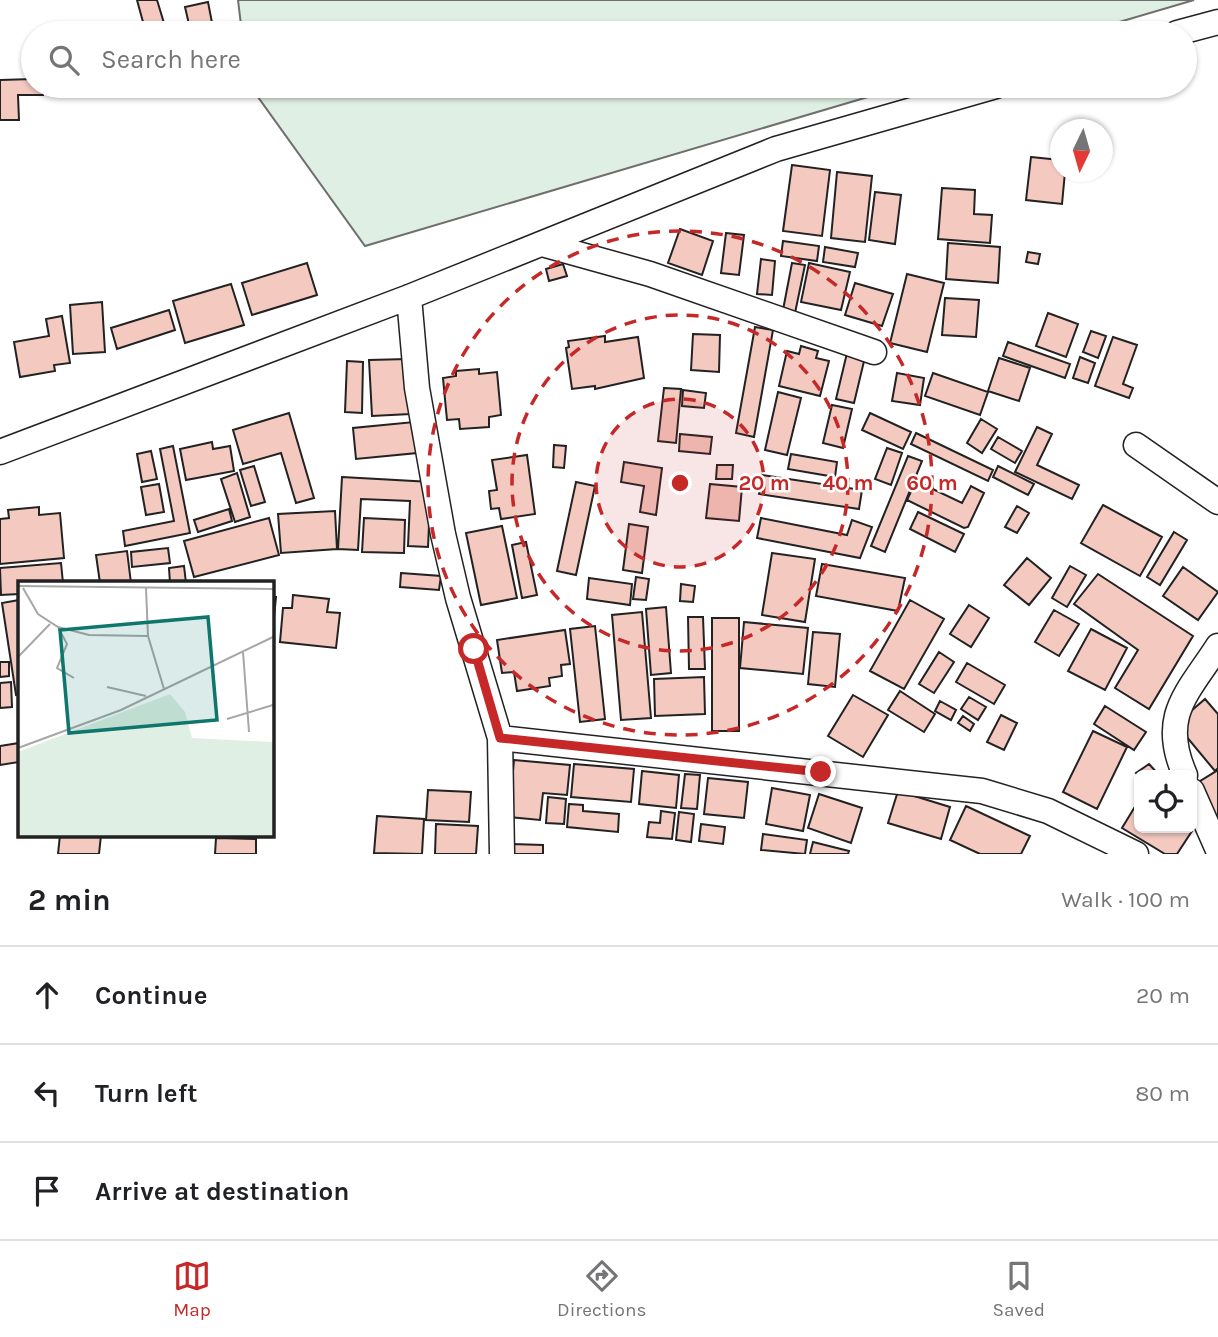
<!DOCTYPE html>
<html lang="en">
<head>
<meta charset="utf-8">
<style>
  body { margin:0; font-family:Karla,sans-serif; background:#f2f2f2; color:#202124 }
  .controls { position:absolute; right:21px; bottom:21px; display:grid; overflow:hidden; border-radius:10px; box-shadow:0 2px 5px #0004 }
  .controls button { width:63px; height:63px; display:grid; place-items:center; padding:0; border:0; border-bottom:2px solid #e0e0e0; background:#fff; color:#202124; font:35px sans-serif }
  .compass { position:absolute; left:1050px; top:119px; width:63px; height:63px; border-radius:50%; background:#fff; box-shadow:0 2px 5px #0004; rotate:185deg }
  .stop { position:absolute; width:21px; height:21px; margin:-16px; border:5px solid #c62828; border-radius:50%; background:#fff }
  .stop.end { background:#c62828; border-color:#fff; box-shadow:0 2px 7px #0008 }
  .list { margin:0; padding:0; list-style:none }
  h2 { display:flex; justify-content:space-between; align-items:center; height:91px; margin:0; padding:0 28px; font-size:30px }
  h2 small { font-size:23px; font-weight:400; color:#757577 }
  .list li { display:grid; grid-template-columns:46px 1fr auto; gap:21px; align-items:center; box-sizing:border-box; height:98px; padding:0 28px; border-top:2px solid #e0e0e0 }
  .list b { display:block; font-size:26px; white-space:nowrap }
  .list em { font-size:23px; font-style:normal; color:#757577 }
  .icon { flex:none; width:38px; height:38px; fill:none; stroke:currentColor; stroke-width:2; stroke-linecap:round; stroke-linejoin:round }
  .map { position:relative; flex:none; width:1218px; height:854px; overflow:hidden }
  .search { position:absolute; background:#fff; box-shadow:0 2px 5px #0004; left:21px; right:21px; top:21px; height:77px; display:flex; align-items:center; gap:18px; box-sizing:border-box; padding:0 24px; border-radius:38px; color:#757577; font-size:26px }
  .sheet { height:385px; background:#fff }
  nav { display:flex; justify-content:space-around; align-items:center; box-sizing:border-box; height:98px; border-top:2px solid #e0e0e0; background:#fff; font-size:19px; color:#757577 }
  nav a { display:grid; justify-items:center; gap:4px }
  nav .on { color:#c62828 }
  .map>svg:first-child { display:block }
  .green { fill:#e0efe3; stroke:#6f6f6f; stroke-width:2 }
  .building { fill:#f3c9c0; stroke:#222; stroke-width:2 }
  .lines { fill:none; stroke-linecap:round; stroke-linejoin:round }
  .street-casing { stroke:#222; stroke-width:27 }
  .street { stroke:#fff; stroke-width:24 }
  .route { stroke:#c62828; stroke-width:9 }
  .ring { fill:none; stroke:#c62828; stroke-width:3.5; stroke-dasharray:12 9 }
  .inset-road { fill:none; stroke:#a7a7a7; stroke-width:2 }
  .view { fill:#0f766e; fill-opacity:0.15; stroke:#0f766e; stroke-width:3.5 }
  .inset-edge { fill:none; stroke:#222; stroke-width:3.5 }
  .centre { fill:#c62828; stroke:#fff; stroke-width:3.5 }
  .ring-label { font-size:21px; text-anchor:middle; font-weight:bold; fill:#c62828; stroke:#fff; stroke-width:5; stroke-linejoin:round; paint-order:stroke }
</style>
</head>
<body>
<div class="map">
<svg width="1218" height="854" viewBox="0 0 1218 854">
  <rect width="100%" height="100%" fill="#fff"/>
  <path class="green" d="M238 0H1194L1082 33H242Z
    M250 86H905L365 246Z"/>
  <path class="building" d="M137 0H157L167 33H146Z
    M208 2 214 33H191L185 7Z
    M33 79V86H43V95H18L19 120H0V80Z
    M1031 157 1060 160V172H1065L1062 204 1026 200Z
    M792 165 830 170 822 236 783 231Z
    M837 172 872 176 865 242 831 238Z
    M942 188 975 190 974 214 992 215 990 243 938 239Z
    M875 192 901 195 895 244 869 240Z
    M680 229 713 241 702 275 668 263Z
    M726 233 744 235 739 275 721 273Z
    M783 241 819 246 817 261 781 256Z
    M948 243 1000 247 998 283 946 279Z
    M825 247 858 253 855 267 823 262Z
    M1028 252 1040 254 1038 264 1026 262Z
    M761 259 775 261 772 295 757 294Z
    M307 263 317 295 252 315 242 283Z
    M792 263 805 265 795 313 783 310Z
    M809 263 850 272 841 310 801 302Z
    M563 264 567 276 549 281 546 269Z
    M907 274 944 283 927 352 890 343Z
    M855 283 893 294 882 326 845 315Z
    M231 284 244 325 185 343 173 301Z
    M945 298 979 300 976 337 942 335Z
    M102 302 105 352 73 354 70 305Z
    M169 310 175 330 117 349 111 328Z
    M1048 313 1078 324 1066 357 1036 346Z
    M62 316 70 363 54 365 55 371 20 377 14 342 49 336 46 319Z
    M755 327 773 330 754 437 736 433Z
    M1091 331 1106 336 1098 358 1083 352Z
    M693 334 720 335 719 372 691 370Z
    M605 336V342L638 337 644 378 595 389V386L572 389 566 348 569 347 568 341Z
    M1113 337 1137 345 1123 384 1133 388 1129 398 1095 386Z
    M1008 342 1070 364 1065 378 1003 356Z
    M801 346 818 351 816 358 829 361 820 396 779 386 787 351 799 354Z
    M847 353 865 357 854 403 836 399Z
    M1080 357 1095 363 1088 383 1073 378Z
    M999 358 1030 368 1019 401 988 391Z
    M407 359 410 414 372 416 369 360Z
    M347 361 363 362 362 413 345 412Z
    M479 369V374L497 372 501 415 489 417V427L460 429 459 419 447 420 443 378 456 376V371Z
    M897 373 924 378 920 405 892 401Z
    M933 373 988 392 980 415 925 396Z
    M664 388 681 389 676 443 658 441Z
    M683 390 706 393 704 408 682 406Z
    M778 392 801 398 787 455 765 450Z
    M832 405 852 409 843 448 823 443Z
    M289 413 314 498 296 503 281 453 243 464 233 430Z
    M870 413 911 432 903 449 862 430Z
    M981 419 997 429 982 453 967 443Z
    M414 422 417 453 356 459 353 428Z
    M1037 427 1052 434 1037 465 1079 485 1072 499 1015 472Z
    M916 433 993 470 988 481 911 444Z
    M680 434 712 437 710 454 679 451Z
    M998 437 1022 451 1015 463 991 449Z
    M212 442 213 449 230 446 234 471 186 480 180 449Z
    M554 445 566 446 564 468 553 467Z
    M173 446 190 533 125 546 123 531 174 521 160 449Z
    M887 448 902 453 891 485 875 479Z
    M151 451 157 479 142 482 137 454Z
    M791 454 837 462 835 477 788 469Z
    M527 455 535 514 501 519 499 508 491 509 489 491 497 490 492 460Z
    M908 456 922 461 885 552 871 546Z
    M624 462 662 468 656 515 640 512 644 486 621 482Z
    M717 465H733L732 479H716Z
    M254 466 265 502 251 506 240 470Z
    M998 466 1034 484 1028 495 993 477Z
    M237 473 250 517 235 522 221 479Z
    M762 475 862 490 859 509 759 494Z
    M342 477 431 482 428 547 408 546 410 501 361 499 358 550 338 549Z
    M916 481 962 503 971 486 984 493 968 527 964 528 907 500Z
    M576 482 595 486 576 575 557 571Z
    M159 484 164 512 146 515 141 487Z
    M710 484 742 487 739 521 706 518Z
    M1103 505 1162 537 1140 576 1081 543Z
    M1017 506 1029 513 1017 533 1005 527Z
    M39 507V515L60 513 64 558 0 564V519L9 518 8 510Z
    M229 509 232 521 198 532 194 520Z
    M335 511 337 549 281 553 278 514Z
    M918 512 964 534 955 552 910 529Z
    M269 518 279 555 194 577 184 541Z
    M364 518 405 520 404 553 362 552Z
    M761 518 847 535 852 520 872 527 860 558 757 538Z
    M629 524 648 527 642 573 623 570Z
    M502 526 517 598 481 605 466 533Z
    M1174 532 1187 540 1160 585 1147 577Z
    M526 542 537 595 522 598 512 545Z
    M168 548 170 563 132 567 131 552Z
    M127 551 131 583H100L96 555Z
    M772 553 815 559 805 622 762 615Z
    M1027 558 1051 578 1029 605 1004 585Z
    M61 563 63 583H19V594L1 595 0 568Z
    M822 564 905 578 898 611 816 596Z
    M184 566 186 583H170L169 568Z
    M1070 566 1086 575 1067 607 1052 598Z
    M1183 567 1218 592 1198 620 1163 596Z
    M401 573 441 576 439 590 400 587Z
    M1098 574 1193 636 1149 709 1115 688 1138 650 1074 604Z
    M636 577 649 579 646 600 633 599Z
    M589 578 632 584 630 605 587 599Z
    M681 584 695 586 693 602 680 601Z
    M293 595 329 599 327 612 340 613 336 648 280 642 283 608H292Z
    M271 597H276L272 637 271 636Z
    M19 600V694L16 695 2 603Z
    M910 600 944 619 904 689 870 671Z
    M969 605 989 618 971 647 950 634Z
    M666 607 671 673 651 675 646 609Z
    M1054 610 1079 624 1059 656 1035 642Z
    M642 612 651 718 621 720 612 615Z
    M688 617H703L705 669H689Z
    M712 618H739V731H712Z
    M744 622 808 628 803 674 740 668Z
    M595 626 605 719 580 722 570 629Z
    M1091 629 1127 648 1105 690 1068 671Z
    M565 630 570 664 561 665 562 676 549 678 550 686 517 691 514 672 502 673 497 640Z
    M813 632 840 634 835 687 808 684Z
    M939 652 954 662 934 693 919 684Z
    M0 662H9V676L0 677Z
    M967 663 1005 685 994 704 956 682Z
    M704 677 705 714 655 716 654 679Z
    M11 682 12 707 0 708V683Z
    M900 691 935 714 924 732 888 710Z
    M853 695 888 715 863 757 828 736Z
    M969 697 986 707 978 720 961 709Z
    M1205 699 1218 714V768L1215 771 1176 724Z
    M940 701 956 710 951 720 935 711Z
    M1105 706 1146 732 1134 750 1094 724Z
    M1001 715 1017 723 1004 750 987 742Z
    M963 716 974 724 970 731 958 723Z
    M1093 731 1127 747 1097 809 1063 792Z
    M19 743V762L0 765V746Z
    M514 760 570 765 567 795 543 793 540 820 509 817Z
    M574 764 634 769 631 802 571 797Z
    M1149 764 1159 775 1139 777 1136 773Z
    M1218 770V829L1192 786Z
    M642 771 679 775 676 808 639 804Z
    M685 774 700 775 697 809 681 808Z
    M708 778 748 782 744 818 704 814Z
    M772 788 810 795 803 831 766 824Z
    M428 790 471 792 469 822 426 820Z
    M898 791 950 807 941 839 888 823Z
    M819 794 862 808 851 843 808 828Z
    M548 797 566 799 564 824 546 823Z
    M1139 800V828H1187L1192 831 1177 854H1165L1122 828Z
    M569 804 583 805V811L619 814 618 832 567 827Z
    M966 806 1030 836 1021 854H980L950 840Z
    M661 811 675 813 672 839 647 837 649 822 660 823Z
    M679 812 694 814 691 842 676 840Z
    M377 816 424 819 422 854 374 853Z
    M436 824 478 826 476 854H435Z
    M701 824 725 827 723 844 699 841Z
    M763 834 807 840 805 854 761 850Z
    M60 835H101L99 854H58Z
    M216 838 256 839V854H215Z
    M813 842 849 851 848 854H810Z
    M512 844 543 845V854H511Z"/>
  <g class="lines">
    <g class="street-casing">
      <path id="street" d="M1177 33 1218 22
        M542 244 650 274 874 352
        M409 297 417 388 443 534 458 598 500 738 502 854
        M1136 445 1218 502
        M0 452 409 297 776 149 996 86
        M500 738 982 791 1048 811 1136 854
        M1185 775C1159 716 1187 694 1218 646
        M1192 791 1218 850"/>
    </g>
    <use href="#street" class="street"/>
  </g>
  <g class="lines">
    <path class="route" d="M474 649 500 738 821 772"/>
  </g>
  <circle cx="680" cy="483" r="84" fill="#c62828" fill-opacity=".12"/>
  <g class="ring">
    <circle cx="680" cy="483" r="84"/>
    <circle cx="680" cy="483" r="168"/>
    <circle cx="680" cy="483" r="252"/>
  </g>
  <g transform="translate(18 581)">
    <rect width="256" height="256" fill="#fff"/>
    <path d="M152 113 167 131 174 157 255 161V255H0V171Z" fill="#e0efe3"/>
    <path class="inset-road" d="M0 5 255 8M5 7 20 33 40 46 71 54 130 55M128 7 130 55 146 108M40 46 49 63 39 87 56 97M225 71 231 151M0 76 32 43M89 106 128 115M209 138 255 124M0 167 103 129 255 56"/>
    <path class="view" d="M190 36 199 139 51 152 42 49Z"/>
    <rect width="256" height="256" class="inset-edge"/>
  </g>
  <circle cx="680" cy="483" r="10" class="centre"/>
  <g class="ring-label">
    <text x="764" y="490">20 m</text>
    <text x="848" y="490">40 m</text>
    <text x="932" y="490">60 m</text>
  </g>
</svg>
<div class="controls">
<button><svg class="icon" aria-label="locate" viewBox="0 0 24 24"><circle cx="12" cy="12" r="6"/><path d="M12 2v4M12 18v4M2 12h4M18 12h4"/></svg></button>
</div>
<svg class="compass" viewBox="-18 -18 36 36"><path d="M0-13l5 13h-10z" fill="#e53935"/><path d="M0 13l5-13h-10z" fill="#757577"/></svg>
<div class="stop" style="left:474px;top:649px"></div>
<div class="stop end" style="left:821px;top:772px"></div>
<div class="search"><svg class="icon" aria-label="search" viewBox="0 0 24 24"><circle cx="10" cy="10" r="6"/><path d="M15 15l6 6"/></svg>Search here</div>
</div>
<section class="sheet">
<h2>2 min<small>Walk · 100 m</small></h2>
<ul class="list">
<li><svg class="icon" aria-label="ahead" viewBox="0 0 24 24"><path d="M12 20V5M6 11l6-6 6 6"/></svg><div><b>Continue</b></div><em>20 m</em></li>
<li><svg class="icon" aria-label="left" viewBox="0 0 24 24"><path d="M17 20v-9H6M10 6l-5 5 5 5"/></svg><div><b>Turn left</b></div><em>80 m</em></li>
<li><svg class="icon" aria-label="arrive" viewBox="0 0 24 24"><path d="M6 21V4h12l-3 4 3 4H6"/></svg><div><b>Arrive at destination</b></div></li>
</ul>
</section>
<nav>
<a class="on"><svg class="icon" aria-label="map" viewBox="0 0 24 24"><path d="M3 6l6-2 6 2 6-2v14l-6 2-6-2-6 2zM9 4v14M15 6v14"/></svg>Map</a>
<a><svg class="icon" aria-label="directions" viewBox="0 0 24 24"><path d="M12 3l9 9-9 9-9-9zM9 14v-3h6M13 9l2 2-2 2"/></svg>Directions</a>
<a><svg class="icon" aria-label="saved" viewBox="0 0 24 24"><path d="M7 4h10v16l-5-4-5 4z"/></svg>Saved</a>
</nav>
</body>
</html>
